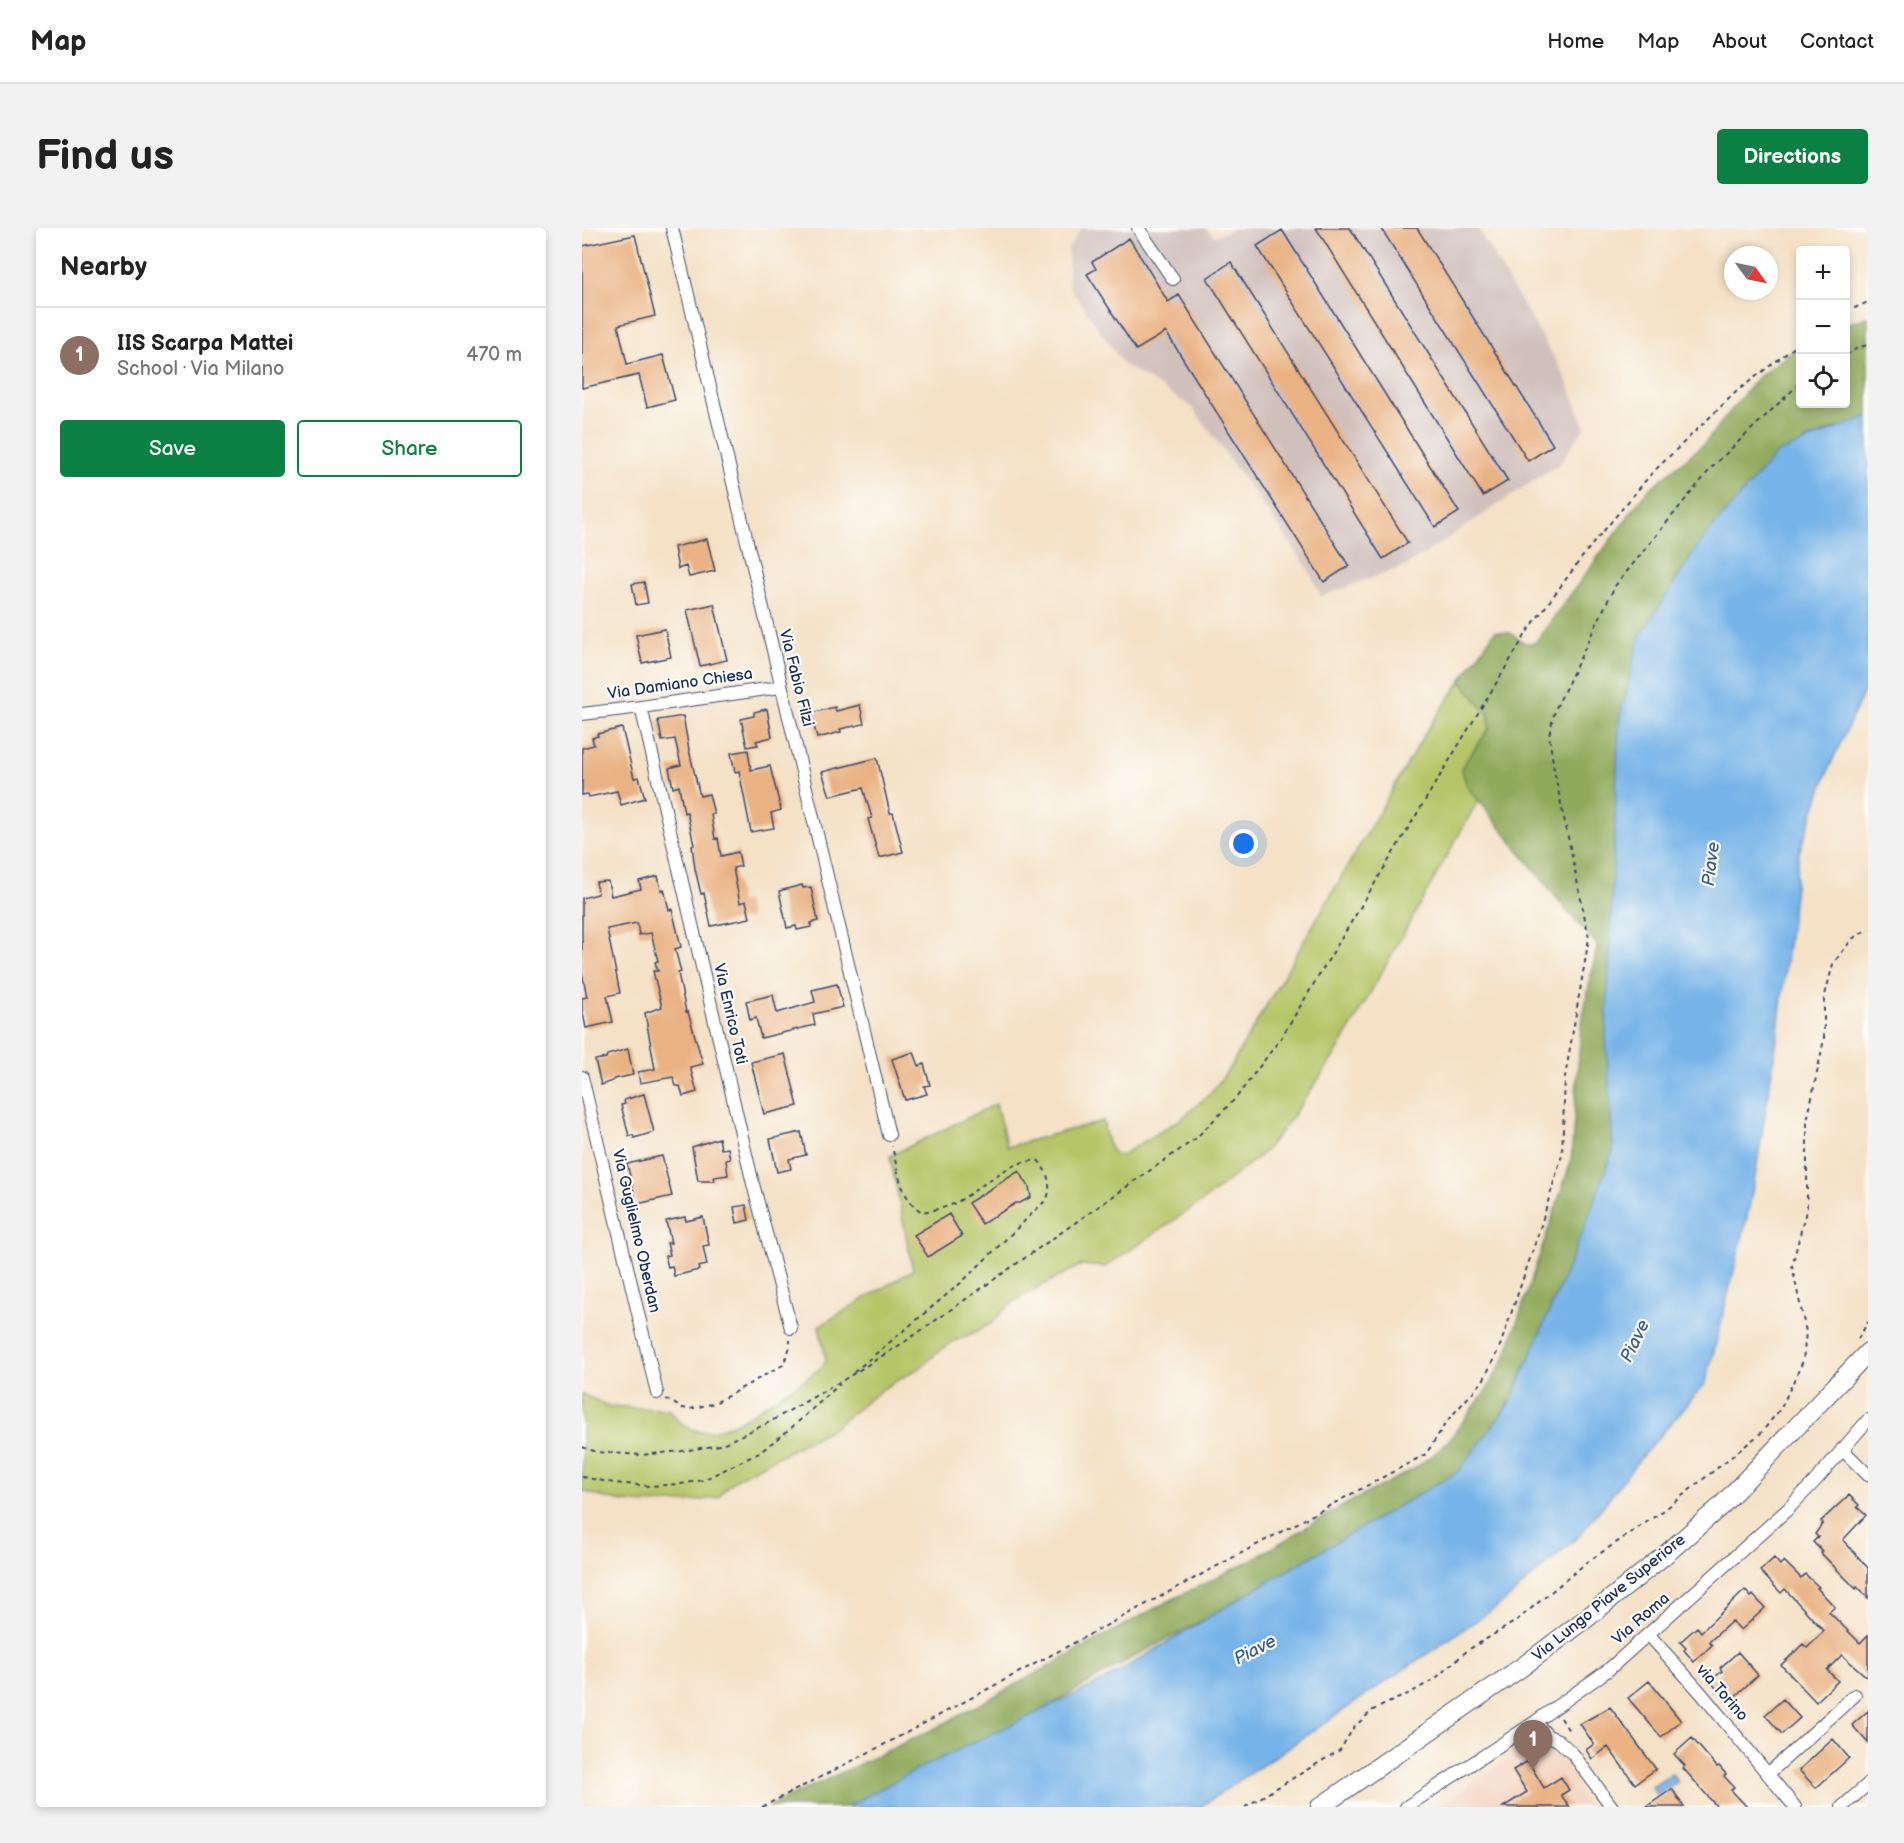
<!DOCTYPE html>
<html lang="en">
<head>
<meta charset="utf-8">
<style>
  body { margin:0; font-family:"Balsamiq Sans",sans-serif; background:#f2f2f2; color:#222 }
  .controls { position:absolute; right:18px; top:18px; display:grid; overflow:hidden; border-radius:6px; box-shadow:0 3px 9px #0003 }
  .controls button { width:54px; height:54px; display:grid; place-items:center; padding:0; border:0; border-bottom:2px solid #e0e0e0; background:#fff; color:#222; font:30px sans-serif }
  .compass { position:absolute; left:1142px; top:18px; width:54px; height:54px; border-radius:50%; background:#fff; box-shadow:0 3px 9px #0003; rotate:123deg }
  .you { position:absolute; left:662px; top:616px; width:21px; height:21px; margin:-15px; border:4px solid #fff; border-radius:50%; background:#1a73e8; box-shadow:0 0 0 9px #1a73e833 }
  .badge { display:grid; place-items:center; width:39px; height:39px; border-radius:50%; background:#0b8043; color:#fff; font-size:20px; font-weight:700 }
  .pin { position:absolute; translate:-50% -50px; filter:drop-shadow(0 2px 3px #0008) }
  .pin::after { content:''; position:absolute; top:32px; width:21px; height:18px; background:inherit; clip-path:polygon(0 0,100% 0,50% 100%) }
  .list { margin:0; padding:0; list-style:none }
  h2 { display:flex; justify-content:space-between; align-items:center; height:78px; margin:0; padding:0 24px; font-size:26px }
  h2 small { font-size:20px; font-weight:400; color:#767676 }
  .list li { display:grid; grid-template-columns:39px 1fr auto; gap:18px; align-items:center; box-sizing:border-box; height:96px; padding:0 24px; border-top:2px solid #e0e0e0 }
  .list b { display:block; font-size:22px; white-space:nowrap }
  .list p { margin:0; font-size:20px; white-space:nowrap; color:#767676 }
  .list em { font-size:20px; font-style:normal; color:#767676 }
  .actions { display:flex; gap:12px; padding:18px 24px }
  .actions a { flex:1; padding:14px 0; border:2px solid #0b8043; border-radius:6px; text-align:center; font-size:21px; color:#0b8043 }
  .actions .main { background:#0b8043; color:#fff }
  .icon { flex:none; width:33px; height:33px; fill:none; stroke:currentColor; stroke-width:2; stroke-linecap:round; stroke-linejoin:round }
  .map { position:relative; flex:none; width:1286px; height:1579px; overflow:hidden; border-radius:6px }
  header { display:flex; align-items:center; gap:36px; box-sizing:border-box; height:84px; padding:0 30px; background:#fff; border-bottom:2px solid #e0e0e0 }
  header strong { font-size:28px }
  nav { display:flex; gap:33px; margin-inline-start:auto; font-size:21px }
  .intro { display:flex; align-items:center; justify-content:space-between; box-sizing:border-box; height:144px; padding:0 36px }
  h1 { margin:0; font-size:42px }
  .button { padding:15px 27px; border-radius:6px; background:#0b8043; color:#fff; font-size:21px; font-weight:700 }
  main { display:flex; gap:36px; padding:0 36px }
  aside { flex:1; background:#fff; border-radius:6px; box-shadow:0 3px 9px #0003 }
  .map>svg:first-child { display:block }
  .built { fill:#f4d3c0 }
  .industrial { fill:#d0c0bc }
  .green { fill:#b6c567; stroke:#687a62; stroke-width:1.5 }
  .forest { fill:#90aa5c; stroke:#566c5d; stroke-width:1.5 }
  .water { fill:#76b3e8; stroke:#4871a3; stroke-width:1.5 }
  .building { fill:#eab283 }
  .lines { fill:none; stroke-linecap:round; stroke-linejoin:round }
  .street-casing { stroke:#3c4a6e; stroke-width:14 }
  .secondary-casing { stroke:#3c4a6e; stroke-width:20 }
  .path { stroke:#3c4a6e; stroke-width:2; stroke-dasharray:4.5 4.5; stroke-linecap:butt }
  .street { stroke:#fff; stroke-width:12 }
  .secondary { stroke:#fff; stroke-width:18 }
  .labels { text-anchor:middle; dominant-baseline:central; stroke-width:4.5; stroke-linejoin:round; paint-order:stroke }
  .street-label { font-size:16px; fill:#1b2f5e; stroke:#fdfcf7 }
  .water-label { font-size:18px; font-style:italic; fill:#3b5d8e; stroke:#fdfcf7 }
</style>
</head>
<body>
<header>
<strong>Map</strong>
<nav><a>Home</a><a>Map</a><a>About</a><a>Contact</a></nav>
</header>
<div class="intro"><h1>Find us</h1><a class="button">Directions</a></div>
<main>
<aside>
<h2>Nearby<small></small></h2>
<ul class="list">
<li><span class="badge" style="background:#8d6e63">1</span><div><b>IIS Scarpa Mattei</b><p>School · Via Milano</p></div><em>470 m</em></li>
</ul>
<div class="actions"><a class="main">Save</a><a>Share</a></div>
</aside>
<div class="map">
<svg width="1286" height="1579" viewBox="0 0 1286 1579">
  <rect width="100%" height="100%" fill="#fdfcf7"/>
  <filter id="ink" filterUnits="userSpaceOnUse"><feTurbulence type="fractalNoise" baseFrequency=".0167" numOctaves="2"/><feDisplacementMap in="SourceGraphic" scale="12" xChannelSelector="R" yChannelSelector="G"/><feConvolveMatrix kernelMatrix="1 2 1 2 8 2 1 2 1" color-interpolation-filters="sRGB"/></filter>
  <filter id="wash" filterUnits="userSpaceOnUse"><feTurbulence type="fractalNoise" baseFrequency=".008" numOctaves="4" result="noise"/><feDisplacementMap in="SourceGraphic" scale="24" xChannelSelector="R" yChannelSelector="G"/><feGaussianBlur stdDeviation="1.35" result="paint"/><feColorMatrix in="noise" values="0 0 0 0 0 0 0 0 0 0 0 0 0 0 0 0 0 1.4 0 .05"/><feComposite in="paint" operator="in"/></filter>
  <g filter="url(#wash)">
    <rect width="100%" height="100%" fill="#f4e1c6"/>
    <path class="built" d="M956 1518 971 1522 983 1530 1000 1553 993 1559 1007 1579H856L942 1520Z"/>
    <path class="industrial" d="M499 0H624L632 8 653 0H895L983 148 1003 199 978 235 824 338 739 368 724 337 610 179 541 136 487 58 486 21Z"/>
    <path class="green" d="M879 453 907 487V501L879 540 890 565 897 571 755 824 708 892 682 924 625 970 523 1039 499 1037 442 1067 425 1079 410 1095 392 1105 372 1113 355 1125 339 1139 302 1160 251 1200 155 1250 140 1264 137 1269C107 1275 62 1279 32 1272 21 1270 11 1266 0 1263V1166L26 1178 88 1182C117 1228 164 1189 195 1169 210 1159 227 1150 241 1138L244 1131 237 1098 331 1042 308 928 414 876 425 919 521 893 525 912 531 925 540 927 599 891 629 865 649 838 844 504Z"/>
    <path class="forest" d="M1286 89V197L1254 200 1224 212 1193 235 1054 883 971 1080 927 1173 903 1215 874 1252 646 1379 551 1429 434 1497 282 1579H186L356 1499 581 1376 670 1332 755 1281 830 1242 850 1228 867 1212 902 1166 923 1130 989 934 999 798 1015 719 1013 714 986 684 885 558 879 540 907 501V487L879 453 913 403 928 405 943 415H953L1064 264 1123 215 1175 150 1218 118V176H1264V96Z"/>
    <path class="water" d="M1286 188V455L1247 540 1217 624 1195 811 1173 949 1164 994 1124 1155 1056 1233 999 1306 922 1374 618 1579H264L332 1543 523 1452 675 1360 877 1243 930 1172 1003 998 1031 922 1024 808 1037 493 1058 408 1120 312 1194 226Z
      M1090 1546 1095 1554 1075 1567 1070 1559Z"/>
    <g id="blocks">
      <path class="building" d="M734 0H768L926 253 901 268Z
        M799 0H835L971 217 946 233Z
        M700 2 877 284 853 299 675 18Z
        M53 7 73 88 36 97 45 136 81 127 93 172 65 179 57 147 0 160V18Z
        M547 10 586 74 597 67 767 338 742 354 584 104 554 122 505 46 514 41 510 34Z
        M649 34 826 315 801 331 625 50Z
        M125 311 133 343 107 349 104 338 96 341 92 319Z
        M62 354 66 375 54 377 50 356Z
        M132 376 145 432 118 438 105 382Z
        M83 401 89 429 60 435 54 407Z
        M278 477 282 496 258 501 259 504 235 510 232 497 228 498 225 486 253 479 254 483Z
        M185 481 190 509 174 513 176 517 165 519 159 491 172 488V484Z
        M101 488 107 522 118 568 127 566 132 586H129L133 611 136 610 139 628 156 624 159 638 151 640 158 675 164 673 168 690 129 698 122 665 119 666 113 641 110 617H112L105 584 102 585 97 558 91 560 87 540 99 537 93 511 80 513 76 492Z
        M40 500 52 550 57 549 63 570 39 577 35 563 7 569 6 566 0 567V520L12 517 10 510 16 508 15 506Z
        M166 522 169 542 188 538 199 582 189 585 192 600 169 604 157 543 153 544 149 525Z
        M295 530 308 585H311L321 624 297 630 286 591 290 590 281 560 248 568 240 544Z
        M76 648 79 662 82 661 87 682 90 681 99 719 93 721 99 744 96 745 104 784H106L121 836 108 839 115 864 101 868 98 858H94L91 849 58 855 56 844 73 841 63 785 80 779 71 743H76L73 734 76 733 69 705 57 707 55 695 25 701 38 765 25 768 31 794 4 800 0 780V770L5 769 0 744V670L16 666 14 654 26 653 29 668 59 661 57 653Z
        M220 657 221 660 229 659 236 693 229 695V699L215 702 214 698 205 700 197 663Z
        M255 756 261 779 231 786 233 797 179 810 174 790 168 792 164 773 191 767 195 785 233 774 230 762Z
        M46 821 51 847 32 851 30 853 19 857 13 832 24 830 25 827Z
        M332 824 337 838 342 836 348 857 342 858 345 866 323 872 310 831Z
        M203 826 216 878 182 886 169 834Z
        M62 866 72 904 52 910 51 907 47 908 39 877 43 876 42 872Z
        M219 904 224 927 207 931 209 941 195 944 188 911Z
        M137 910 139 921 146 920 148 931 144 932 146 947 132 949 133 953H116L110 919Z
        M80 928 90 968 55 976 45 936Z
        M437 943 447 959 449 969 438 975H434L400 996 386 975Z
        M164 977 167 992 155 995 152 979Z
        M367 986 380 1008 346 1029 332 1007Z
        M103 989 104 993 121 989 127 1017 121 1018 125 1037 116 1039 117 1042 92 1048 90 1038 86 1039 83 1028 88 1027 85 1015H89L84 993Z
        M1267 1267 1277 1277 1275 1279 1284 1287 1261 1312 1286 1340V1370L1275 1359 1274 1361 1239 1325 1240 1323 1231 1314 1236 1309 1233 1306 1241 1295 1239 1293Z
        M1192 1330 1198 1337 1202 1333 1219 1350 1223 1346 1237 1359 1235 1360 1253 1379 1247 1384 1278 1415 1286 1407V1450L1260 1427 1245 1442 1256 1453 1234 1474 1199 1437 1221 1416 1225 1420 1242 1403 1203 1361 1199 1365 1178 1343Z
        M1163 1362 1169 1369 1171 1367 1183 1380 1159 1402 1150 1393 1127 1414 1130 1417 1112 1434 1102 1422 1104 1420 1098 1414 1115 1399 1119 1404Z
        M1156 1424 1176 1447 1150 1471 1140 1459 1136 1462 1128 1453 1140 1443 1138 1440Z
        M1067 1453 1099 1493 1079 1509 1046 1470Z
        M1201 1471 1218 1490 1200 1506 1183 1487Z
        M1028 1479 1074 1541 1053 1556 1026 1519 1010 1531 1004 1522 1012 1516 998 1496Z
        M1286 1483V1515L1270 1497Z
        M1110 1510 1135 1539 1137 1538 1144 1546 1142 1548 1152 1559 1149 1562 1165 1579H1135L1101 1540 1103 1538 1092 1526Z
        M1251 1511 1267 1530 1234 1560 1217 1542Z
        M946 1533 962 1560 979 1549 987 1562 979 1567 988 1579H921L945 1564 931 1542Z
        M1090 1561 1102 1579H1064Z"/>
    </g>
  </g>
  <g filter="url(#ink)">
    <use href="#blocks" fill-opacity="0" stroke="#3c4a6e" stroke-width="1.5"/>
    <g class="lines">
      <g class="street-casing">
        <path id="street" d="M90 0 307 907
          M556 0 591 51
          M59 479 171 956 209 1100
          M0 486 59 479 199 459
          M0 849 75 1165
          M1260 1221 1286 1247
          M1067 1407 1119 1465 1213 1579
          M953 1494 966 1508 976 1512 991 1526 1030 1579
          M1186 1546 1273 1467
          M824 1579 953 1494 1026 1442 1206 1281 1234 1252 1286 1192
          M1260 1579 1286 1556"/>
      </g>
      <g class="secondary-casing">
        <path id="secondary" d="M738 1579 940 1439 1005 1390 1084 1326 1139 1278 1286 1124"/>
      </g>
      <path class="path" d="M1264 84 1286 74
        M1264 127 1277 119 1286 117
        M1276 1111 1286 1094
        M272 1144 380 1054 465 971C470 956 466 946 457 933 429 929 397 963 373 975 364 980 351 982 340 984 318 970 316 943 310 918
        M84 1171 100 1180 108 1181 133 1175 201 1137 208 1119V1112
        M0 1219 15 1224 59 1227 100 1223 138 1217 184 1196 263 1151 324 1113 613 911 654 870 699 810 947 401 1004 324 1070 245 1155 163 1218 115
        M0 1249 32 1255 67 1258 99 1256 121 1252 177 1225 208 1201 258 1156
        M979 1490 987 1503
        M180 1579 309 1513 844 1226 865 1193 901 1153 918 1118 956 1007 980 927 983 849 1007 710 972 542 967 507 973 482 1033 358 1130 239 1218 155
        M663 1579 758 1522 772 1499 791 1482 830 1464 854 1450 886 1422 934 1393 1004 1335 1081 1283 1158 1222 1179 1205 1199 1180 1221 1133 1224 1104 1210 1038 1225 979V893L1242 811V771L1251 736 1270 711 1286 701"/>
      <use href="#street" class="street"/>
      <use href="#secondary" class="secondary"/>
    </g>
  </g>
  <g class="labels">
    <g class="street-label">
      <text transform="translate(214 450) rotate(76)">Via Fabio Filzi</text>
      <text transform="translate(98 456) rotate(-8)">Via Damiano Chiesa</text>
      <text transform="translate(148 786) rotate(77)">Via Enrico Toti</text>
      <text transform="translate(54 1003) rotate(77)">Via Guglielmo Oberdan</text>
      <text transform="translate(1027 1370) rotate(-39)">Via Lungo Piave Superiore</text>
      <text transform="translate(1059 1391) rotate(-41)">Via Roma</text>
      <text transform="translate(1140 1465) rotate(49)">via Torino</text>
    </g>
    <g class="water-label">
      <text transform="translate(1129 636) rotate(-83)">Piave</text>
      <text transform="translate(1053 1113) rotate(-64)">Piave</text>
      <text transform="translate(673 1422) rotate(-27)">Piave</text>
    </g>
  </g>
</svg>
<div class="controls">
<button>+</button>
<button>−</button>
<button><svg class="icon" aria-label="locate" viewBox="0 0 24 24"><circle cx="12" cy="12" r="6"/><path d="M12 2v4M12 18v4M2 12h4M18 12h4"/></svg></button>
</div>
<svg class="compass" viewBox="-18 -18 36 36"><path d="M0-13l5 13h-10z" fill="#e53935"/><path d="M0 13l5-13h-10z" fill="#767676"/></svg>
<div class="you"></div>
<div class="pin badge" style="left:951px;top:1542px;background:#8d6e63">1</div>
</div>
</main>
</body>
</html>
